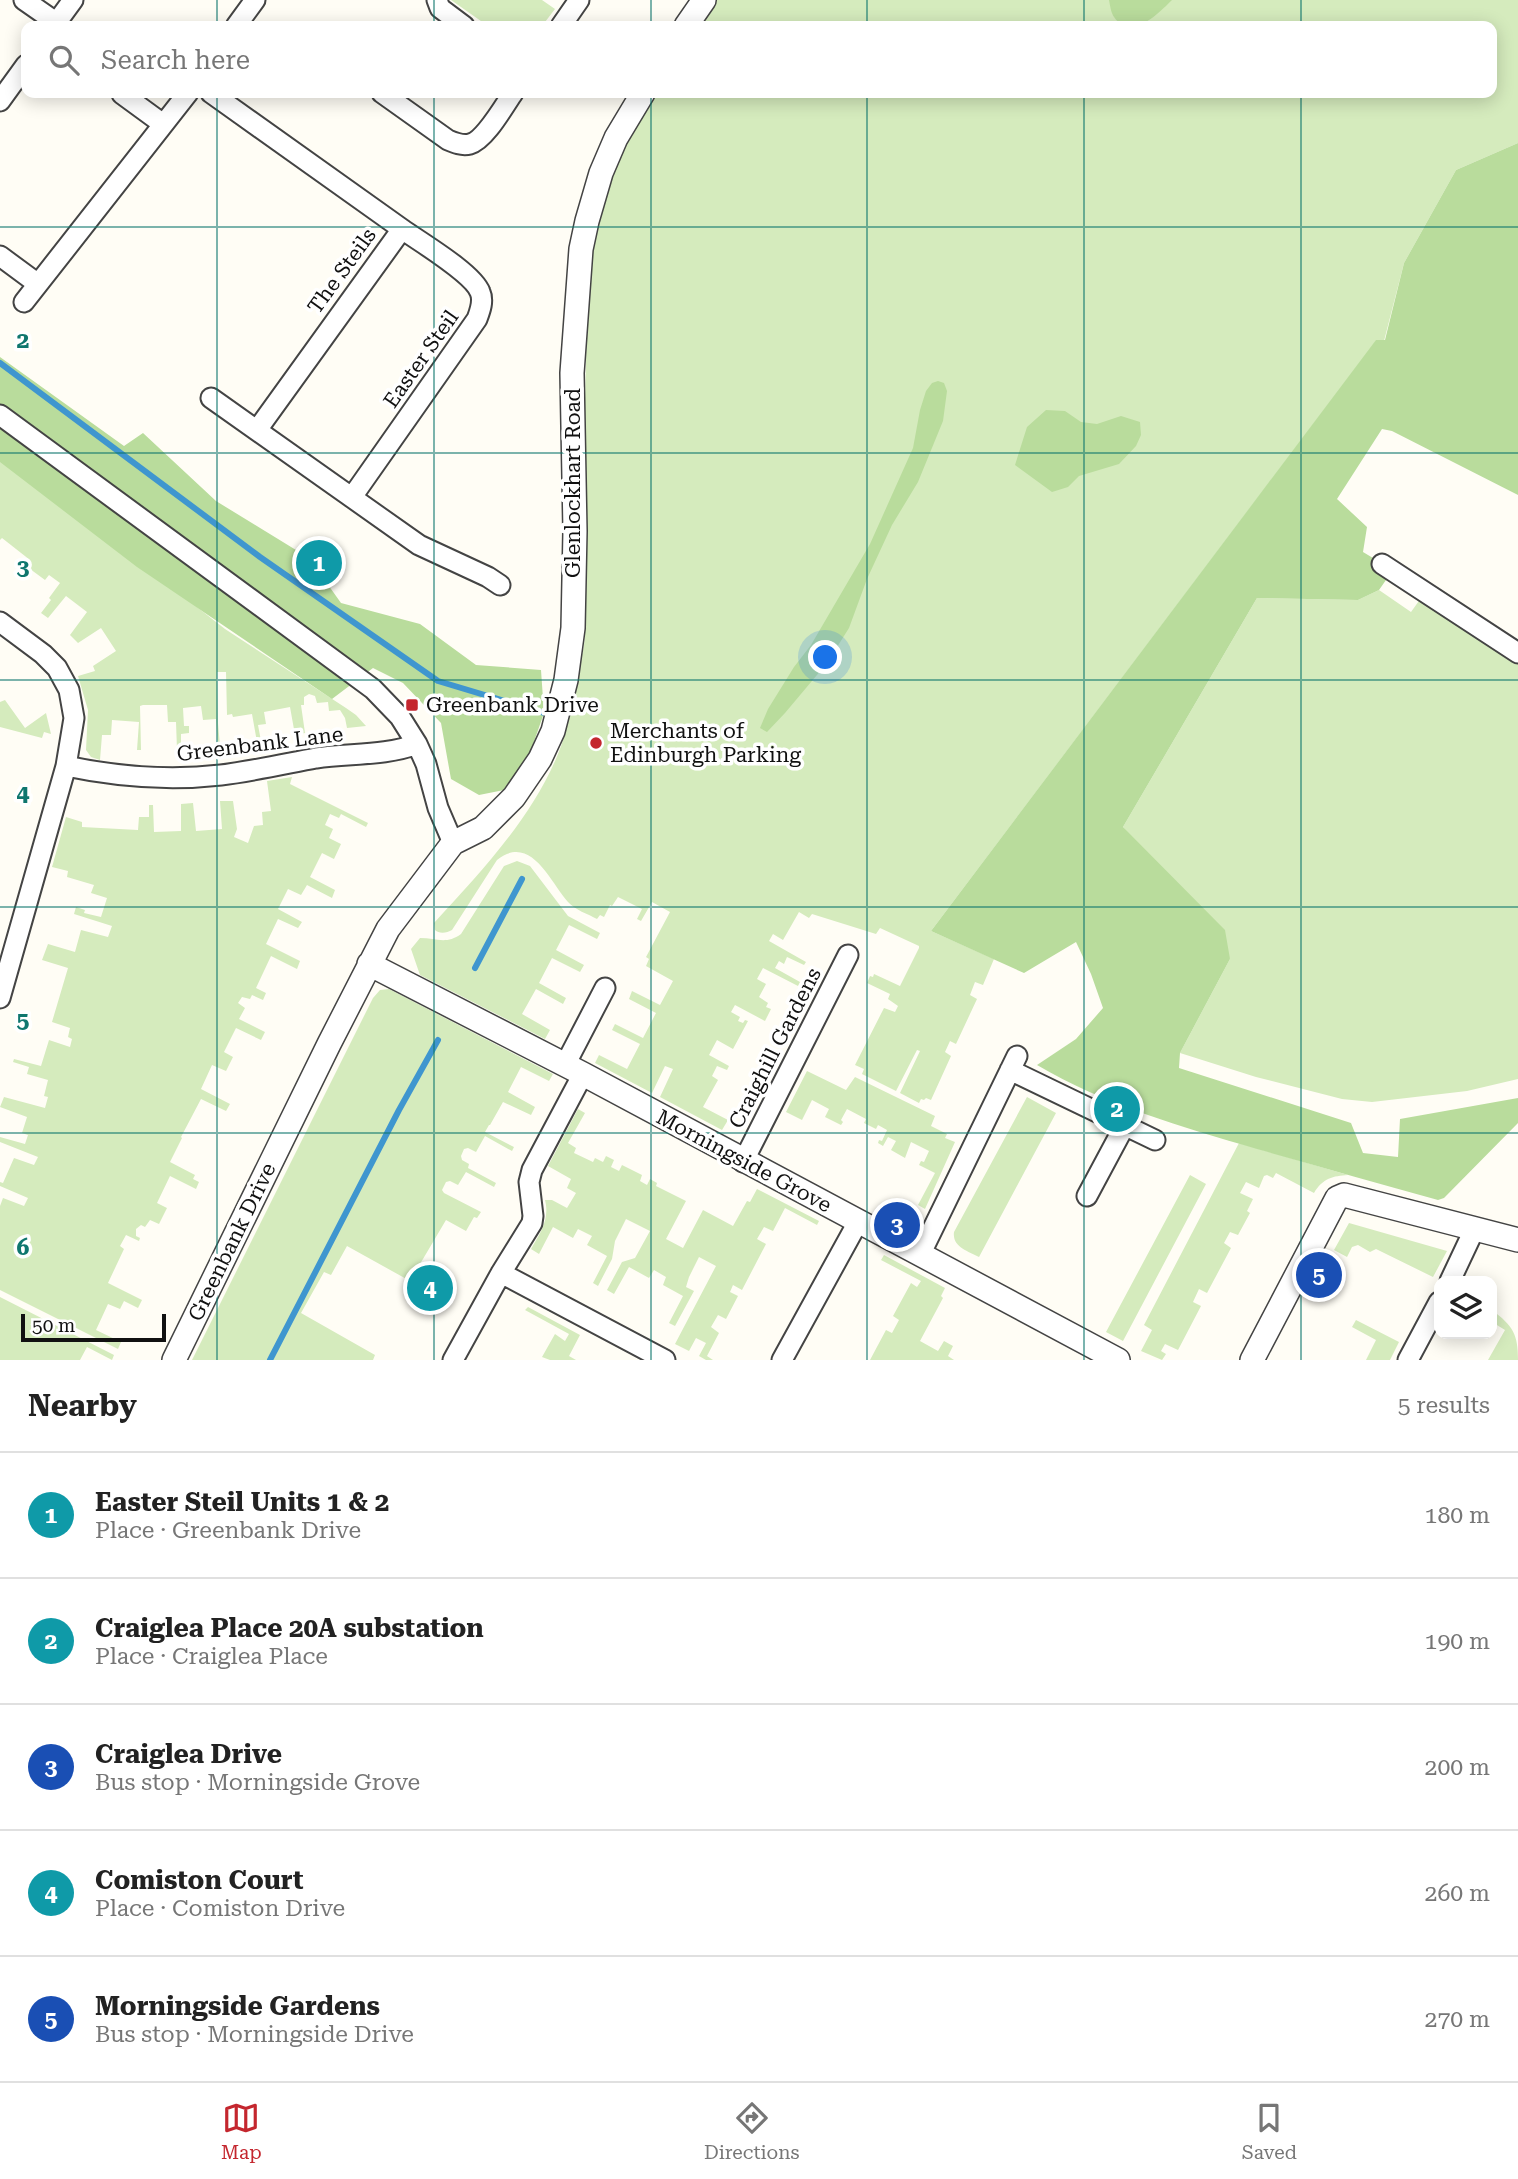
<!DOCTYPE html>
<html lang="en">
<head>
<meta charset="utf-8">
<style>
  body { margin:0; font-family:"Roboto Serif",serif; background:#f2f2f2; color:#222 }
  .controls { position:absolute; right:21px; bottom:21px; display:grid; overflow:hidden; border-radius:14px; box-shadow:0 4px 18px #0003 }
  .controls button { width:63px; height:63px; display:grid; place-items:center; padding:0; border:0; border-bottom:2px solid #e0e0e0; background:#fff; color:#222; font:35px sans-serif }
  .scale { position:absolute; left:21px; bottom:18px; width:145px; box-sizing:border-box; padding-left:7px; border:4px solid #111; border-top:0; font-size:19px; line-height:24px; white-space:nowrap; color:#111; -webkit-text-stroke:5px #fff; paint-order:stroke }
  .you { position:absolute; left:826px; top:658px; width:24px; height:24px; margin:-18px; border:5px solid #fff; border-radius:50%; background:#1a73e8; box-shadow:0 0 0 10px #1a73e833 }
  .badge { display:grid; place-items:center; width:46px; height:46px; border-radius:50%; background:#c4262e; color:#fff; font-size:23px; font-weight:700 }
  .pin { position:absolute; translate:-50% -50%; border:4px solid #fff; box-shadow:0 2px 7px #0006 }
  .list { margin:0; padding:0; list-style:none }
  h2 { display:flex; justify-content:space-between; align-items:center; height:91px; margin:0; padding:0 28px; font-size:30px }
  h2 small { font-size:23px; font-weight:400; color:#767676 }
  .list li { display:grid; grid-template-columns:46px 1fr auto; gap:21px; align-items:center; box-sizing:border-box; height:126px; padding:0 28px; border-top:2px solid #e0e0e0 }
  .list b { display:block; font-size:26px; white-space:nowrap }
  .list p { margin:0; font-size:23px; white-space:nowrap; color:#767676 }
  .list em { font-size:23px; font-style:normal; color:#767676 }
  .icon { flex:none; width:38px; height:38px; fill:none; stroke:currentColor; stroke-width:2; stroke-linecap:round; stroke-linejoin:round }
  .map { position:relative; flex:none; width:1518px; height:1360px; overflow:hidden }
  .search { position:absolute; background:#fff; box-shadow:0 4px 18px #0003; left:21px; right:21px; top:21px; height:77px; display:flex; align-items:center; gap:18px; box-sizing:border-box; padding:0 24px; border-radius:14px; color:#767676; font-size:26px }
  .sheet { height:721px; background:#fff }
  nav { display:flex; justify-content:space-around; align-items:center; box-sizing:border-box; height:98px; border-top:2px solid #e0e0e0; background:#fff; font-size:19px; color:#767676 }
  nav a { display:grid; justify-items:center; gap:4px }
  nav .on { color:#c4262e }
  .map>svg:first-child { display:block }
  .green { fill:#d5ebbd }
  .forest { fill:#b9dc9c }
  .lines { fill:none; stroke-linecap:round; stroke-linejoin:round }
  .stream { stroke:#3f96cf; stroke-width:6 }
  .minor-casing { stroke:#444; stroke-width:23 }
  .tertiary-casing { stroke:#444; stroke-width:26 }
  .minor { stroke:#fff; stroke-width:19 }
  .tertiary { stroke:#fff; stroke-width:23 }
  .grid { fill:none; stroke:#0f766e; stroke-width:2; stroke-opacity:0.55 }
  .poi-dot { fill:#c4262e; stroke:#fff; stroke-width:2.5 }
  .labels { text-anchor:middle; dominant-baseline:central; stroke-width:7; stroke-linejoin:round; paint-order:stroke }
  .street-label { font-size:21px; fill:#111; stroke:#fff }
  .poi-label { font-size:21px; fill:#111; stroke:#fff; text-anchor:start }
  .grid-label { font-size:23px; text-anchor:middle; font-weight:bold; fill:#0f766e; stroke:#fff; stroke-width:7; stroke-linejoin:round; paint-order:stroke }
</style>
</head>
<body>
<div class="map">
<svg width="1518" height="1360" viewBox="0 0 1518 1360">
  <rect width="100%" height="100%" fill="#fffdf5"/>
  <path class="green" d="M451 0H542L555 9 542 26H488Z
    M715 0H1518V143L1456 170 1404 263 1384 341H1376L931 931 994 959 983 985 975 982 970 995 977 999 956 1044 950 1041 945 1052 951 1056 931 1100 926 1098 924 1100 921 1099 919 1103 900 1093 920 1051 917 1050 896 1091 862 1074 864 1069 855 1065 884 1008 895 1012 898 1006 888 999 890 994 867 983 870 976 873 977 874 974 900 986 919 948V946L880 928 876 934 812 914 809 918 799 912 783 940 773 934 769 941 806 962 804 965 787 957 784 964 779 961 775 968 800 982 798 986 763 968 757 979 766 984 759 997 768 1003 766 1007 771 1009 765 1021 735 1005 731 1012 740 1017 738 1021 743 1023 745 1020 748 1021 733 1049 717 1040 709 1055 729 1066 727 1070 717 1066 712 1076 718 1080 703 1107 728 1120 722 1130 660 1097 673 1069 665 1066 652 1093 595 1063 599 1055 627 1069 640 1044 612 1030 615 1024 643 1038 656 1013 629 999 632 991 660 1005 673 981 646 966 649 959 646 957 670 912 652 902 641 921 637 919 642 909 618 897 612 906 610 905 604 917 600 915 597 919C588 914 575 910 568 902 550 882 531 833 497 860L452 930C447 933 439 934 435 930L434 923C480 873 532 818 558 754 568 731 570 705 575 681 579 663 587 646 584 628 584 539 583 451 586 362 587 321 586 280 592 239 601 187 628 138 654 93H1492V26H698Z
    M0 453 225 629 346 708 356 715 366 726 347 728 345 718 340 710 329 711 328 702 317 703 315 696 309 694 304 697V705H301L305 733 295 735 290 707 264 712 266 724 258 725 261 741 257 742 252 714 233 717 232 714 227 715 226 672H217L218 723 220 746 218 747 216 719 203 720 201 706 183 708 184 726H189V733L181 734V749L177 750 176 722H168L167 705H143L140 706 141 750H137L139 722 112 720 111 735H102L100 760 91 757 86 750 88 710 78 676 95 671 93 666 116 651 101 628 78 643 70 635 87 612 66 596 48 618 41 613 51 600 49 598 60 583 49 575 45 580 26 566 30 560 2 538 0 540Z
    M1379 590 1411 612 1421 598 1460 628H1467L1518 661V1079L1467 1091 1372 1102 1342 1099 1256 1077 1180 1053 1230 959 1123 827 1257 598 1358 600Z
    M5 700 25 728 46 713 51 734 44 732 42 738 0 727V702Z
    M292 777 290 784 368 823 366 827 341 814 339 818 330 814 325 825 333 829 329 838 341 844 334 859 322 853 310 877 335 890 332 898 307 885 301 895 288 889 278 909 302 922 298 928 278 919 266 944 300 961 297 969 271 956 256 988 266 993 263 1000 252 995 250 999 242 997 238 1003 245 1008 239 1019 265 1032 261 1040 236 1028 224 1052 233 1057 226 1071 212 1065 201 1089 230 1104 226 1111 201 1099 181 1137 182 1138 170 1162 195 1175 193 1179 199 1182 196 1189 170 1176 157 1203 167 1208 159 1224 150 1220 145 1227 141 1225 136 1229V1236L140 1238 139 1241 126 1235 120 1246 124 1249 108 1283 142 1300 138 1308 124 1301 120 1309 108 1304 96 1330 121 1342 118 1349 0 1290V1206L3 1198 24 1206 28 1198 0 1186V1182L3 1183 14 1158 34 1165 38 1157 0 1142V1137L25 1144 28 1135 22 1133 27 1117 0 1107 4 1097 45 1108 48 1097 44 1096 48 1080 27 1074 29 1067 13 1062 14 1059 41 1066 49 1040 70 1047 72 1039 68 1037 70 1028 52 1022 68 968 42 960 48 944 75 952 81 930 108 937 112 926 74 914 76 907 85 910 84 913 101 917 107 898 91 893 94 885 67 877 68 871 52 867 66 817 82 822V827L138 830 139 817H149V805H153L154 832 181 831V804L193 803 196 831 222 829 220 801H233L237 829 234 837 248 843 254 826 263 825 262 812 271 811 267 781Z
    M517 861 530 866 568 916 600 933 597 939 569 925 556 950 584 965 580 972 552 958 539 983 566 998 563 1004 536 989 522 1014 550 1030 545 1039 420 975 411 949 420 938C436 938 446 945 461 934L504 866Z
    M389 989 553 1074 549 1081 521 1067 508 1092 535 1107 531 1115 503 1102 490 1125H489L485 1132 514 1147 512 1151 485 1136 476 1152 468 1148 464 1149 461 1156 462 1160 469 1164 468 1168 496 1183 494 1187 466 1172 458 1185 450 1181 446 1182 442 1190 444 1193 481 1212 477 1218 474 1217 466 1231 446 1220 410 1281 347 1246 331 1275 324 1272 301 1313 375 1355 373 1360H192L373 998 380 990Z
    M807 1071 846 1090 855 1077 935 1116 931 1126 947 1134 945 1138 955 1142 925 1209 918 1205 935 1173 919 1165 921 1161 924 1162 929 1151 911 1142 905 1158 891 1150 896 1141 888 1137 883 1146 878 1143 879 1140 882 1141 887 1130 878 1125 876 1129 864 1123 866 1119 847 1109 841 1120 843 1122 841 1125 825 1117 829 1109 812 1100 802 1120 786 1112Z
    M1027 1097 1056 1113 979 1257C968 1251 952 1247 954 1232Z
    M578 1109 585 1113 568 1143 576 1148 574 1153 593 1162 595 1158 603 1162 606 1156 614 1160 611 1167 619 1171 622 1165 642 1175 640 1181 647 1185 650 1179 657 1183 656 1186 686 1201 666 1239 683 1248 703 1210 733 1226 747 1201 750 1202 757 1189 819 1221 817 1225 785 1208 773 1231 764 1227 757 1239 766 1244 742 1290 733 1285 730 1292 738 1296 726 1319 718 1315 711 1327 719 1333 707 1356 713 1360H706L699 1356 706 1343 696 1338 689 1351 675 1344 716 1266 699 1257 689 1277 686 1287 694 1291 675 1326 669 1323 683 1296 663 1285 666 1277 654 1270 649 1278 629 1267 614 1294 607 1290 622 1262 635 1258 650 1231 626 1219 615 1241 612 1259 598 1286 593 1283 607 1256 587 1245 592 1236 578 1229 573 1238 553 1227 539 1254 531 1249C540 1233 550 1220 545 1200H552L567 1208 576 1193 567 1188 571 1179 548 1166Z
    M1239 1143 1348 1175C1333 1176 1323 1178 1314 1193L1276 1173 1273 1178 1267 1175 1264 1176 1259 1188 1246 1182 1240 1193 1253 1199 1247 1211 1250 1213 1238 1235 1230 1232 1224 1243 1231 1248 1207 1293 1199 1289 1193 1302 1201 1306 1178 1350 1165 1344 1161 1351 1166 1354 1162 1360 1141 1351 1152 1330 1144 1325Z
    M1190 1175 1206 1184 1123 1341 1106 1332Z
    M1349 1223 1447 1251 1433 1277 1376 1249 1370 1252 1358 1245 1352 1247 1347 1257 1334 1250Z
    M884 1255 945 1288 941 1296 943 1298 920 1341 938 1351 944 1341 953 1346 948 1356 954 1360H870L886 1330 892 1333 899 1320 893 1316 911 1283 917 1287 921 1281 881 1260Z
    M0 1297 114 1355 112 1360 87 1347 80 1360H0Z
    M528 1307 580 1335 569 1356 576 1360H550L542 1357 555 1334 565 1341 569 1334 525 1310Z
    M1492 1310C1513 1326 1518 1334 1518 1360H1488L1505 1330 1492 1322Z
    M1356 1320 1399 1342 1390 1360H1366L1376 1340 1352 1327Z"/>
  <path class="forest" d="M1109 0H1172C1159 13 1131 42 1114 17 1111 13 1110 5 1109 0Z
    M1518 143V495L1392 431 1382 429 1337 499 1367 527 1363 552 1393 570 1379 590 1358 600 1257 598 1123 827 1225 930 1230 959 1180 1053 1179 1068 1351 1123 1363 1153 1398 1157 1400 1119 1518 1098V1123L1444 1198 1438 1200C1377 1183 1317 1166 1257 1149 1182 1127 1105 1105 1037 1065L1076 1039 1103 1008 1091 974 1076 942 1024 973 931 931 1376 340H1385L1404 263 1456 170Z
    M0 357 124 446 143 433 216 501 309 558 341 603 420 624 476 665 541 670 544 713 530 753 504 790 479 795 451 779 441 723 403 683 373 668 332 699 137 567 0 462Z
    M938 381 944 383 947 391 943 421 918 482 892 525 867 579 849 628 827 663 785 713 767 732 760 728 768 709 794 667 811 645 870 544 913 448 920 410 926 391 932 383Z
    M1046 410 1065 411 1081 422 1097 424 1121 416 1140 422 1141 435 1136 446 1119 464 1079 476 1068 487 1052 492 1015 465 1027 427Z"/>
  <g class="lines">
    <path class="stream" d="M0 363 260 557 438 681 544 713
      M475 968 522 879
      M270 1360 399 1110 438 1040"/>
    <g class="minor-casing">
      <path id="minor" d="M24 0 57 23
        M437 0 440 8 464 26
        M54 26 73 0
        M236 26 255 0
        M561 26 579 0
        M211 93 402 229 257 430
        M382 93 448 140C455 143 462 146 470 144 485 140 504 106 513 93
        M122 94 163 124
        M0 101 26 65
        M0 256 38 284
        M24 302 188 93
        M211 398 419 545 488 577 500 585
        M0 415 373 689 400 717 417 744 426 764 438 808 453 843
        M352 497 477 319C480 311 484 301 480 292 473 273 420 242 402 229
        M1382 564 1518 653
        M0 622 43 654 57 668 69 690 74 718 66 766 0 998
        M66 766C118 777 168 781 221 775 253 771 284 764 316 758 350 753 385 756 417 744
        M565 1065 605 988
        M1010 1070 1155 1140
        M743 1162 848 955
        M1087 1196 1125 1125
        M920 1255 1017 1056
        M501 1273 665 1360
        M1450 1281 1475 1228
        M453 1360 501 1273 532 1223 533 1216 529 1182 532 1170 583 1074
        M782 1360 858 1222
        M1408 1360 1439 1302"/>
    </g>
    <g class="tertiary-casing">
      <path id="tertiary" d="M686 26 704 0
        M369 964 583 1074 1118 1360
        M174 1360 329 1044 388 929 453 843 483 828 514 797 540 759 553 731 566 680 573 628 575 531 572 373 581 249 587 221 601 173 616 138 643 93
        M1252 1360 1337 1198 1344 1195 1518 1240"/>
    </g>
    <use href="#minor" class="minor"/>
    <use href="#tertiary" class="tertiary"/>
  </g>
  <path class="grid" d="M217 0V26M434 0V26M651 0V26M867 0V26M1084 0V26M1301 0V26M217 93V1360M434 93V1360M651 93V1360M867 93V1360M1084 93V1360M1301 93V1360M0 227H1518M0 453H1518M0 680H1518M0 907H1518M0 1133H1518"/>
  <g class="poi-dot">
    <rect x="405" y="698" width="14" height="14" rx="3.5"/>
    <circle cx="596" cy="743" r="7"/>
  </g>
  <g class="labels">
    <g class="street-label">
      <text transform="translate(342 271) rotate(-54)">The Steils</text>
      <text transform="translate(421 359) rotate(-55)">Easter Steil</text>
      <text transform="translate(573 483) rotate(-90)">Glenlockhart Road</text>
      <text transform="translate(260 744) rotate(-7)">Greenbank Lane</text>
      <text transform="translate(775 1048) rotate(-63)">Craighill Gardens</text>
      <text transform="translate(744 1161) rotate(28)">Morningside Grove</text>
      <text transform="translate(232 1242) rotate(-64)">Greenbank Drive</text>
    </g>
    <g class="poi-label">
      <text x="426" y="705">Greenbank Drive</text>
      <text x="610" y="731">Merchants of<tspan x="610" dy="24">Edinburgh Parking</tspan></text>
    </g>
  </g>
  <g class="grid-label">
    <text x="23" y="348">2</text>
    <text x="23" y="575">3</text>
    <text x="23" y="801">4</text>
    <text x="23" y="1028">5</text>
    <text x="23" y="1255">6</text>
  </g>
</svg>
<div class="controls">
<button><svg class="icon" aria-label="layers" viewBox="0 0 24 24"><path d="M12 4l9 5-9 5-9-5zM3 14l9 5 9-5"/></svg></button>
</div>
<div class="scale">50 m</div>
<div class="you"></div>
<div class="pin badge" style="left:319px;top:563px;background:#0f9aa8">1</div>
<div class="pin badge" style="left:1117px;top:1109px;background:#0f9aa8">2</div>
<div class="pin badge" style="left:897px;top:1225px;background:#1a4fb4">3</div>
<div class="pin badge" style="left:430px;top:1288px;background:#0f9aa8">4</div>
<div class="pin badge" style="left:1319px;top:1275px;background:#1a4fb4">5</div>
<div class="search"><svg class="icon" aria-label="search" viewBox="0 0 24 24"><circle cx="10" cy="10" r="6"/><path d="M15 15l6 6"/></svg>Search here</div>
</div>
<section class="sheet">
<h2>Nearby<small>5 results</small></h2>
<ul class="list">
<li><span class="badge" style="background:#0f9aa8">1</span><div><b>Easter Steil Units 1 &amp; 2</b><p>Place · Greenbank Drive</p></div><em>180 m</em></li>
<li><span class="badge" style="background:#0f9aa8">2</span><div><b>Craiglea Place 20A substation</b><p>Place · Craiglea Place</p></div><em>190 m</em></li>
<li><span class="badge" style="background:#1a4fb4">3</span><div><b>Craiglea Drive</b><p>Bus stop · Morningside Grove</p></div><em>200 m</em></li>
<li><span class="badge" style="background:#0f9aa8">4</span><div><b>Comiston Court</b><p>Place · Comiston Drive</p></div><em>260 m</em></li>
<li><span class="badge" style="background:#1a4fb4">5</span><div><b>Morningside Gardens</b><p>Bus stop · Morningside Drive</p></div><em>270 m</em></li>
</ul>
</section>
<nav>
<a class="on"><svg class="icon" aria-label="map" viewBox="0 0 24 24"><path d="M3 6l6-2 6 2 6-2v14l-6 2-6-2-6 2zM9 4v14M15 6v14"/></svg>Map</a>
<a><svg class="icon" aria-label="directions" viewBox="0 0 24 24"><path d="M12 3l9 9-9 9-9-9zM9 14v-3h6M13 9l2 2-2 2"/></svg>Directions</a>
<a><svg class="icon" aria-label="saved" viewBox="0 0 24 24"><path d="M7 4h10v16l-5-4-5 4z"/></svg>Saved</a>
</nav>
</body>
</html>
